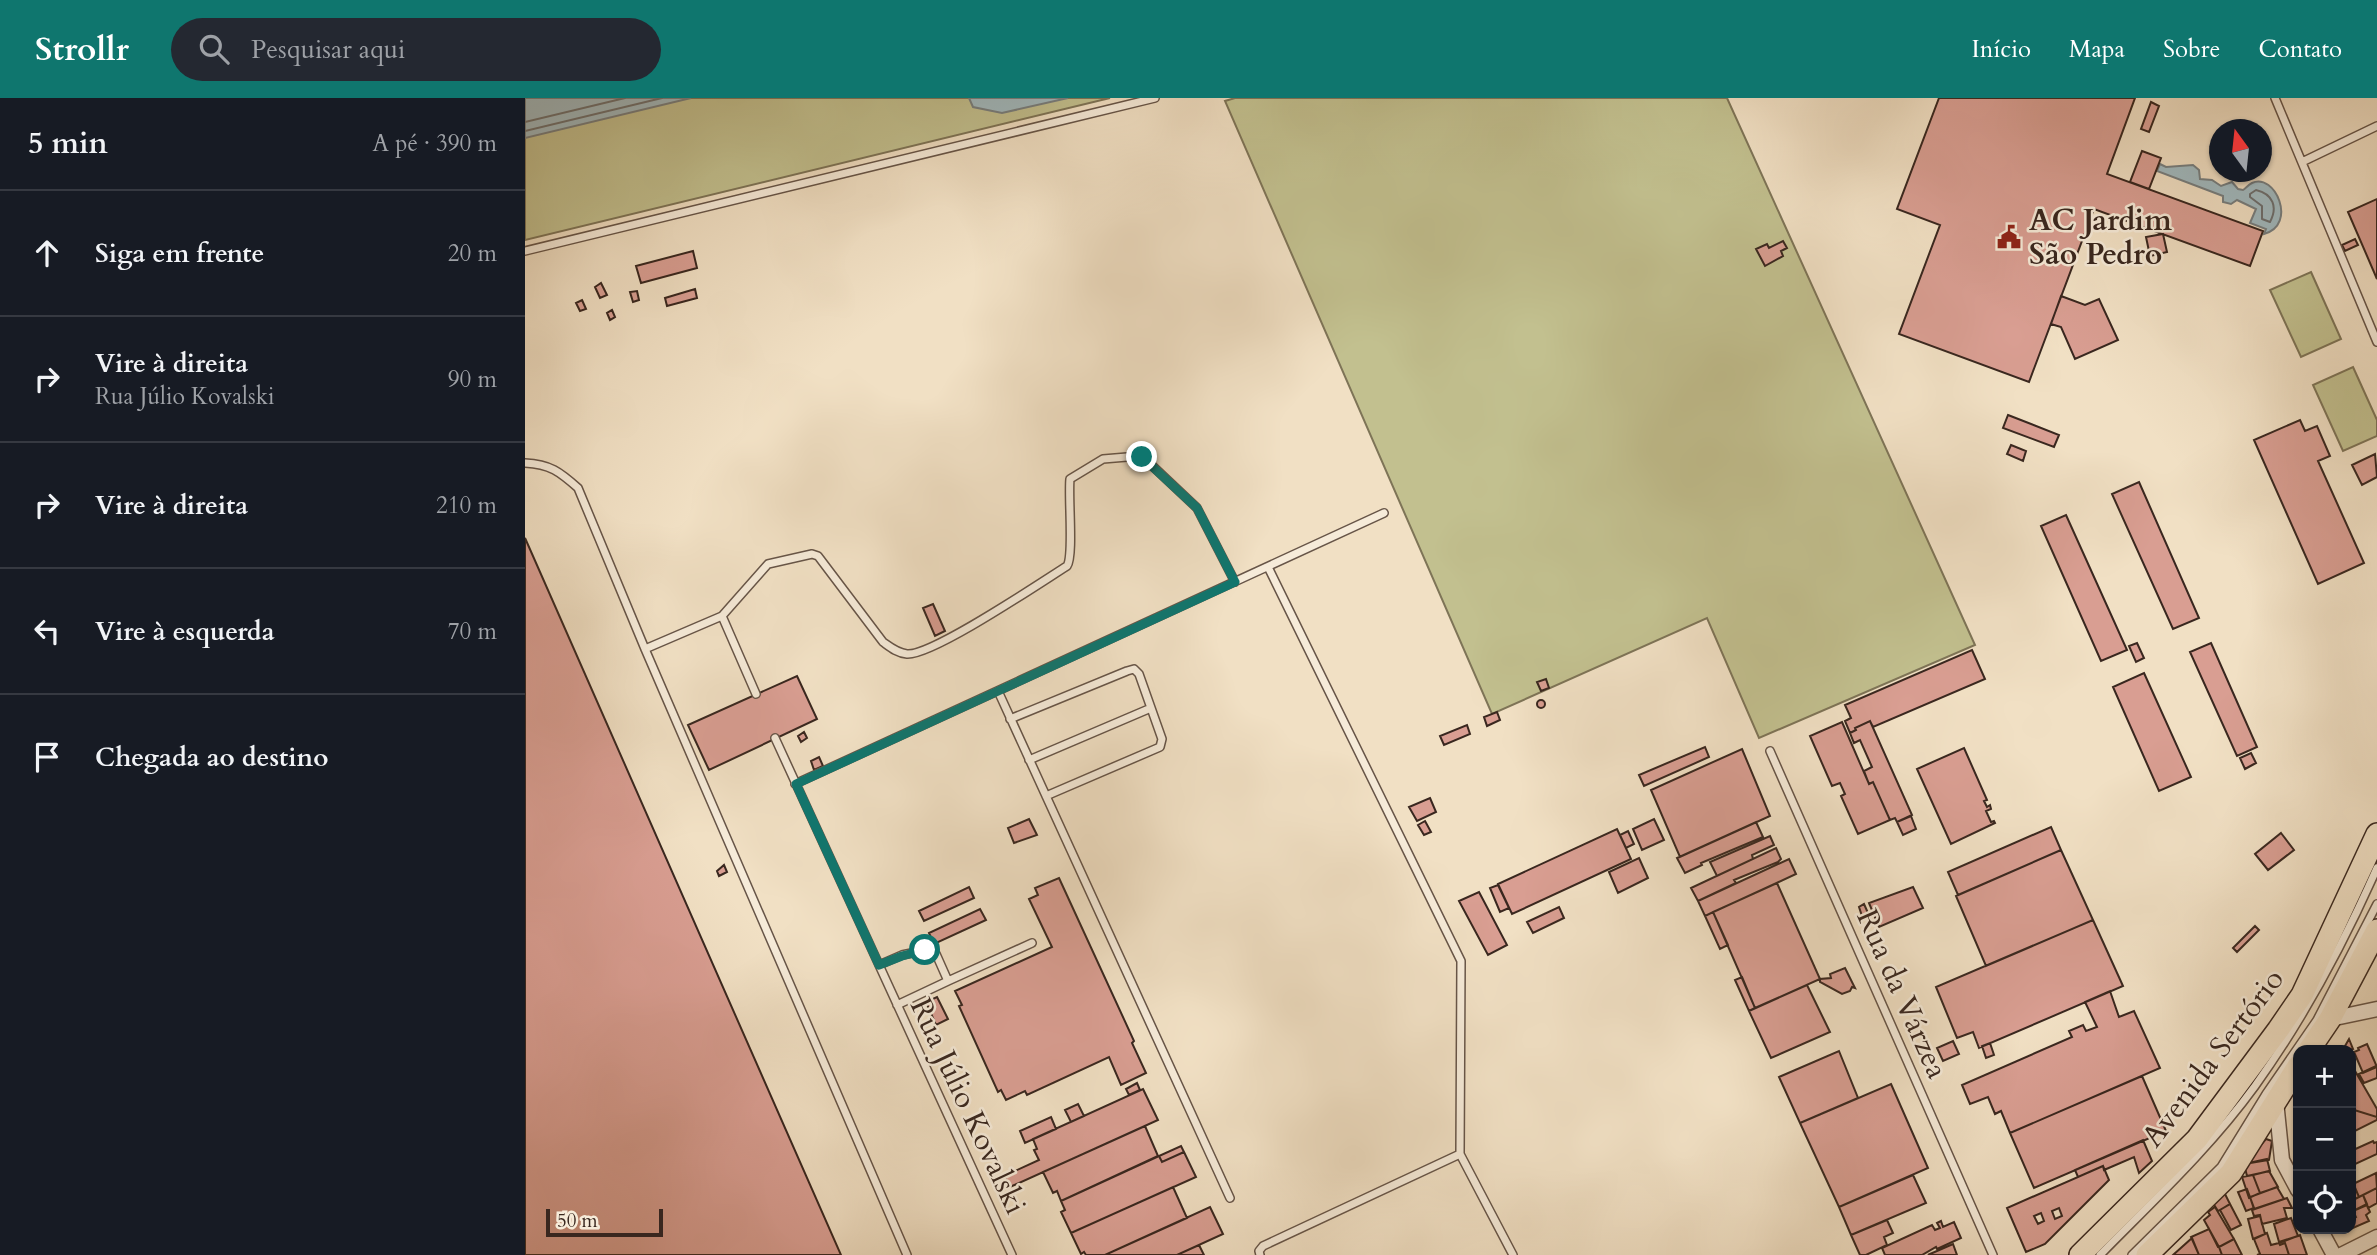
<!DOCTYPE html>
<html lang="pt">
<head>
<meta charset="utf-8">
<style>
  body { margin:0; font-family:Cardo,serif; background:#242831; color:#f1f3f6 }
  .controls { position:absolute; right:21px; bottom:21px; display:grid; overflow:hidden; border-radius:14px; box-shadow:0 2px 5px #0004 }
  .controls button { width:63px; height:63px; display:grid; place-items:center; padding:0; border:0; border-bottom:2px solid #363941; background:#171b24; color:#f1f3f6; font:35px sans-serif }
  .compass { position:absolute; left:1684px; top:21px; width:63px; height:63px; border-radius:50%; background:#171b24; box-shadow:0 2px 5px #0004; rotate:345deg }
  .scale { position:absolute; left:21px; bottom:18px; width:117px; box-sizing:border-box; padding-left:7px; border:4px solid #39271f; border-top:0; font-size:19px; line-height:24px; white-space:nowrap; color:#39271f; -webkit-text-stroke:5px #f6ebd9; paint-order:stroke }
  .stop { position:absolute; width:21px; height:21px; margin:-16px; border:5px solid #0f766e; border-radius:50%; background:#fff }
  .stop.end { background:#0f766e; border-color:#fff; box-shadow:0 2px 7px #0008 }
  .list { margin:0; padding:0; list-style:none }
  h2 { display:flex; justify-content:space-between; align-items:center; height:91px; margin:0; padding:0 28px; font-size:30px }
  h2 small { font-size:23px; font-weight:400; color:#9ea1a6 }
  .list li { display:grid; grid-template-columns:46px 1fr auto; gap:21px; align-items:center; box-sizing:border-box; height:126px; padding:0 28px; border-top:2px solid #363941 }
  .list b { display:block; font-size:26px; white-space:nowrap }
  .list p { margin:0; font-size:23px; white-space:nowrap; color:#9ea1a6 }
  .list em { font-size:23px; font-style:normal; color:#9ea1a6 }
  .icon { flex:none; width:38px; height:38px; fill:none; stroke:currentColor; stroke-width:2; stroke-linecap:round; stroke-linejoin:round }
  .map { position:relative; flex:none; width:1852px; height:1157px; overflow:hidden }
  header { display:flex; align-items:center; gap:42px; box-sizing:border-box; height:98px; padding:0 35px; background:#0f766e; color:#fff }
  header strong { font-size:33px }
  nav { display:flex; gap:38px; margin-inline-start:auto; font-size:24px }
  .search { width:490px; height:63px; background:#242831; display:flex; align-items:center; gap:18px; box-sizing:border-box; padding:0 24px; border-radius:38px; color:#9ea1a6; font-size:26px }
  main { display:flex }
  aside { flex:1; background:#171b24 }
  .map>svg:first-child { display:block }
  .green { fill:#c2c08f; stroke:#7e7457; stroke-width:2 }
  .water { fill:#a1bac0; stroke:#777f80; stroke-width:2 }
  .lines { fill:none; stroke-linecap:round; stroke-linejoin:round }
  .shore { stroke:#6d7070; stroke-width:2 }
  .building { fill:#d99e92; stroke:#39271f; stroke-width:2; fill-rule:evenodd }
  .service-casing { stroke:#675548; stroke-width:10 }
  .minor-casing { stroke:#675548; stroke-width:17 }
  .primary-casing { stroke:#39271f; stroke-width:24 }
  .service { stroke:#f6ebd9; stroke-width:7 }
  .minor { stroke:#f6ebd9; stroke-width:14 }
  .primary { stroke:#f1e0c4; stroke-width:21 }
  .route { stroke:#0f766e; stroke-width:9 }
  .labels { text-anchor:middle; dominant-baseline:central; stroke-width:5; stroke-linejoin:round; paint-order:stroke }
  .poi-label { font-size:30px; font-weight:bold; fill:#39271f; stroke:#f6ebd9; text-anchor:start }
  .street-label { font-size:30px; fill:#39271f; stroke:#f6ebd9 }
</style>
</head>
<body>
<header>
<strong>Strollr</strong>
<div class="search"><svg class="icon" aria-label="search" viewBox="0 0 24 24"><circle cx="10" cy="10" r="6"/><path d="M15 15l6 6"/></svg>Pesquisar aqui</div>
<nav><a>Início</a><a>Mapa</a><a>Sobre</a><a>Contato</a></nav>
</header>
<main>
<aside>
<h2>5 min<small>A pé · 390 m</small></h2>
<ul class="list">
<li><svg class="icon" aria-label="ahead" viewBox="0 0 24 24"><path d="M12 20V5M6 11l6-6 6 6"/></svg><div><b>Siga em frente</b></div><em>20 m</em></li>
<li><svg class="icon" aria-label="right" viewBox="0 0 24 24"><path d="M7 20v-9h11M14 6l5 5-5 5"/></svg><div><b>Vire à direita</b><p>Rua Júlio Kovalski</p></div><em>90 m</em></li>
<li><svg class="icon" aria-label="right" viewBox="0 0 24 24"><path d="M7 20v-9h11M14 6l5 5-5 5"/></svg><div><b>Vire à direita</b></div><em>210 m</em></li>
<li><svg class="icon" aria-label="left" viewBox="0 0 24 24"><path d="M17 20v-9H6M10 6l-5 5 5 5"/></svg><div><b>Vire à esquerda</b></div><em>70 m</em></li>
<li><svg class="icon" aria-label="arrive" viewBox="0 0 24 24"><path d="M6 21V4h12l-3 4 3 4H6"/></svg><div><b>Chegada ao destino</b></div></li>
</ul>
</aside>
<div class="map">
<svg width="1852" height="1157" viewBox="0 0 1852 1157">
  <rect width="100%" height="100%" fill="#f1e0c4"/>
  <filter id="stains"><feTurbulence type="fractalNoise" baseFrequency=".00286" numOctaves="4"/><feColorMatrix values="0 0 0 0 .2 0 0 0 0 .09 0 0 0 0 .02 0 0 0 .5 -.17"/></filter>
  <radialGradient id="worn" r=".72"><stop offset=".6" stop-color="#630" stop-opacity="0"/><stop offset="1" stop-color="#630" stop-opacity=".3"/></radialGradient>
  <path class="green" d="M0 0H585L0 142Z
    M710 0H1202L1450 547 1234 640 1182 520 967 616 700 3Z
    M1786 174 1816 241 1776 259 1745 192Z
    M1828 269 1852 322V338L1818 353 1788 287Z"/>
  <path class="water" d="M0 0H166L0 40Z
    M444 0H543L477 15 448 9Z
    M1635 66 1641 69 1668 67 1674 72 1675 81 1687 82 1696 88 1707 84 1713 91 1718 92C1721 90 1723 87 1727 85 1750 74 1773 127 1739 136L1741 131 1725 125 1731 111 1712 102 1706 106 1698 104V98L1632 73Z"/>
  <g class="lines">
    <path class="shore" d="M0 24 100 0
      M0 33 137 0
      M1731 92C1748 96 1753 109 1745 124L1737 121V108L1725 99V96Z"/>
  </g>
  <path class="building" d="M1414 0H1610L1582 76 1738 133 1725 168 1569 111 1504 284 1374 236 1415 127 1372 111Z
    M1626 4 1634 8 1624 34 1616 31Z
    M1617 53 1636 60 1624 91 1605 84Z
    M1852 101V181L1823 114Z
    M1638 136 1642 154 1625 158 1621 139Z
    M1830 141 1833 147 1820 153 1817 147Z
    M1258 143 1262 150 1256 153 1258 158 1240 168 1231 151 1242 146 1244 150Z
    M168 153 172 170 116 185 111 168Z
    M76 185 82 197 75 200 70 189Z
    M170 191 172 200 142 208 140 200Z
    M112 193 114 202 108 204 105 194Z
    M1536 198 1560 207 1574 201 1593 242 1550 261 1536 229 1526 226Z
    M57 202 61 211 55 213 51 205Z
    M87 212 90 219 85 222 82 215Z
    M1483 317 1534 337 1529 349 1478 330Z
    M1775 322 1780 333 1792 328 1805 358 1793 363 1839 465 1793 486 1729 342Z
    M1486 347 1501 353 1498 363 1482 356Z
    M1850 356 1852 379 1837 387 1827 367Z
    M1614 384 1674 520 1648 531 1587 396Z
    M1541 417 1602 552 1576 563 1516 428Z
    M0 440 316 1157H0Z
    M408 506 420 533 410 538 398 510Z
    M1612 545 1619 560 1611 564 1604 548Z
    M1686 545 1732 649 1712 658 1665 554Z
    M1447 552 1460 581 1348 629 1345 623 1330 630 1331 632 1325 635 1320 623 1326 620 1320 607Z
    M1619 575 1666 679 1634 693 1588 589Z
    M272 578 292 621 184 672 163 627Z
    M1021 581 1024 590 1016 593 1012 584Z
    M1012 606a4 4 0 1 1 8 0a4 4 0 1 1-8 0Z
    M972 614 975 622 962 628 959 619Z
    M1345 623 1387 717 1372 724 1370 720 1365 722 1348 684 1344 686 1339 673 1347 669 1335 642 1329 645 1325 635 1331 632 1330 630Z
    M1317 624 1344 686 1348 684 1365 722 1333 736 1316 698 1320 696 1315 685 1307 688 1285 638Z
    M942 627 945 636 919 647 915 638Z
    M279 634 282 640 276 644 273 638Z
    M1180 649 1184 659 1119 688 1114 677Z
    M1439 650 1462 702 1459 703 1462 709 1465 707 1466 711 1461 713 1466 724 1469 723 1470 725 1426 746 1392 671Z
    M1217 651 1245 718 1155 759 1126 692Z
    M1726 655 1731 665 1720 671 1715 660Z
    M294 659 298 668 289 672 286 663Z
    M905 700 911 714 892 723 884 709Z
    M1386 718 1391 731 1378 737 1372 724Z
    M504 721 512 737 489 745 483 730Z
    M1129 721 1139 742 1117 752 1108 731Z
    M900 723 906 734 899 737 893 727Z
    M1231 724 1238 739 1176 765 1177 767 1160 775 1152 760Z
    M1526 729 1536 752 1433 797 1423 774Z
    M1092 731 1106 761 987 816 973 786Z
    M1103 733 1109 746 1101 750 1095 737Z
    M1756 735 1769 752 1743 772 1730 756Z
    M1245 738 1249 747 1227 757 1228 761 1192 778 1185 764Z
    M1251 750 1256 761 1253 764 1209 782 1211 785 1173 803 1166 790Z
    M1536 752 1568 822 1461 868 1431 798Z
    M1114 760 1123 780 1093 795 1084 774Z
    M1264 761 1271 776 1180 818 1173 803Z
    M199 767 202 774 194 778 192 773Z
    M534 780 609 943 607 945 621 975 596 987 584 959 502 997 500 993 481 1002 476 992 473 994 434 908 437 907 430 893 527 849 504 801 513 797 510 790Z
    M1252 785 1295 881 1230 910 1188 814Z
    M973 787 984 810 975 814 965 790Z
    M444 789 449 800 399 823 394 813Z
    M1388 789 1398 810 1354 829 1344 805Z
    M954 794 982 847 963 857 934 803Z
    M1339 806 1343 815 1337 818 1334 809Z
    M1034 809 1039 820 1008 835 1002 824Z
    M455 811 461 822 409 846 404 835Z
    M1188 814 1203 847 1195 851 1180 818Z
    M1568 822 1598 888 1454 950 1448 934 1432 940 1411 889Z
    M1730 828 1734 832 1712 854 1708 850Z
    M1320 870 1330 890 1327 889 1325 893 1317 896 1295 884V881L1306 880 1305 876Z
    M1217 879 1230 910 1224 913 1210 882Z
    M1282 887 1305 934 1246 960 1224 913Z
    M1585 893 1594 919 1609 913 1635 970 1485 1035 1476 1013 1470 1016 1463 999 1445 1006 1437 987 1547 939 1544 933 1558 927 1561 933 1572 929 1560 904Z
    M412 899 423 921 411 927 401 904Z
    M1824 941 1828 951 1822 952 1820 948Z
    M1428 943 1434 956 1418 963 1412 950Z
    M1465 945 1469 957 1461 960 1457 948Z
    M1842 946 1852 969 1838 975 1829 954 1834 952 1833 950Z
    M1314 953 1333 1000 1275 1025 1254 979Z
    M1826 966 1852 1011V1019L1826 1011Z
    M1851 968H1852V980L1839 985 1834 976Z
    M1617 978 1641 1033 1509 1090 1485 1035Z
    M612 985 615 992 604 997 601 991Z
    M1366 986 1403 1070 1314 1109 1275 1025Z
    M618 991 633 1022 485 1089 479 1078 514 1062 509 1052 512 1051 508 1041Z
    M553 1006 559 1018 546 1024 540 1012Z
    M1826 1011 1852 1019V1022L1826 1035Z
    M526 1019 531 1031 500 1045 495 1033Z
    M620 1028 633 1058 536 1103 532 1093 528 1095 518 1074Z
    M1741 1041 1747 1043 1744 1062 1719 1066Z
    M1618 1042 1627 1063 1614 1075 1609 1059 1579 1072 1578 1068 1553 1079 1550 1072Z
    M1848 1043 1849 1045 1852 1044V1056L1826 1068V1053Z
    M656 1048 659 1054 637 1064 634 1058Z
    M659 1054 671 1079 546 1135 536 1114 540 1112 536 1103 634 1058 637 1064Z
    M1742 1061 1745 1073 1722 1078 1719 1066Z
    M1578 1068 1584 1082 1520 1146 1501 1154 1482 1110ZM1534 1110 1537 1118 1530 1121 1527 1113ZM1516 1115 1519 1123 1513 1126 1509 1118Z
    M1744 1073 1753 1089 1735 1095 1728 1077Z
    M1851 1075 1852 1090 1834 1099 1828 1086Z
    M1388 1077 1401 1105 1326 1137 1314 1109Z
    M1728 1077 1735 1095 1724 1100 1717 1079Z
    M1826 1080 1834 1099 1826 1103Z
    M648 1089 662 1120 580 1157H561L559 1154 556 1156 546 1135Z
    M1752 1089 1759 1101 1729 1111 1725 1099Z
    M1852 1090V1105L1843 1110 1838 1097Z
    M1722 1091 1729 1110 1721 1113 1713 1094Z
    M1698 1092 1705 1106 1693 1113 1686 1102Z
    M1838 1097 1842 1106 1828 1113 1831 1119 1826 1122V1103Z
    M1762 1100 1767 1110H1759L1762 1120 1737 1126 1735 1117 1729 1118 1727 1112Z
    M1705 1106 1716 1127 1706 1132 1695 1112Z
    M1842 1107 1845 1114 1841 1117 1844 1123 1821 1133 1820 1131H1826V1122L1831 1119 1828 1113Z
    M685 1109 698 1136 652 1157H580Z
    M1690 1109 1709 1141 1694 1149 1679 1122 1685 1117 1683 1114Z
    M1735 1118 1740 1136 1728 1141 1723 1121Z
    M1766 1120 1773 1138 1754 1144 1749 1126Z
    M1362 1122 1368 1135 1359 1139 1362 1147 1341 1157H1335L1326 1137Z
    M1416 1123 1418 1129 1429 1124 1436 1140 1412 1151 1411 1149 1397 1157H1360L1357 1150 1407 1127 1410 1132 1415 1130 1412 1125Z
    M1684 1131 1693 1149H1694L1697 1157H1674L1666 1139Z
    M1742 1135 1746 1147 1754 1145 1755 1147 1760 1145 1764 1157H1732L1735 1156 1729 1141Z
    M1775 1137 1782 1157H1764L1760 1145 1755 1147 1754 1145Z
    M1667 1140 1674 1157H1648Z
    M1709 1141 1717 1157H1697L1694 1149Z
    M1428 1146 1432 1157H1403L1405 1156Z
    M674 1147 679 1157H652Z"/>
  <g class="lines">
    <g class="service-casing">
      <path id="service" d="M1750 0 1852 244
        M1777 64 1852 28
        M0 153 630 0
        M0 365C25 366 35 374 53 390L120 551 382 1157
        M197 518 243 466 287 456 293 458 358 544C365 549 372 555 382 556 407 558 515 485 542 468 549 458 543 399 545 381L578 361 614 358 619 360 672 410 710 484
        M120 551 197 518 231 596
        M473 593 705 1100
        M485 621 602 573 609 571 614 576 637 641 635 649 521 698
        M250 640 487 1157
        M1245 653 1468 1157
        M504 662 626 610
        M270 686 859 415
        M354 867 377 857 406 851 411 856 423 883 372 907
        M423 883 507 845
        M935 1056 988 1157
        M735 1157 734 1153 738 1148 935 1056 936 863 743 469
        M1575 1157C1628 1103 1685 1050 1730 988 1779 920 1818 847 1852 770
        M1607 1157 1696 1069 1741 996 1792 922 1852 806"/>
    </g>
    <g class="minor-casing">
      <path id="minor" d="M1805 921 1852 911
        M1751 1003 1757 1062 1773 1092
        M1795 1131 1809 1157
        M1816 1157 1852 1139"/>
    </g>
    <g class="primary-casing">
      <path id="primary" d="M1784 952 1805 921 1852 832
        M1555 1157 1672 1041 1753 932 1777 897 1852 736
        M1622 1157 1706 1075 1773 968"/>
    </g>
    <use href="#service" class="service"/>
    <use href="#minor" class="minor"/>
    <use href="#primary" class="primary"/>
  </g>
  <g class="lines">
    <path class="route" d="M400 852 377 858 354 867 271 686 710 484 672 410 617 359"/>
  </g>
  <defs>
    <g id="civic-bare" transform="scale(1.89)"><path d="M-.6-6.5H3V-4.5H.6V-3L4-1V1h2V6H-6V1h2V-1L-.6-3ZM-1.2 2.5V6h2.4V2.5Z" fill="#8f2418" stroke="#f6ebd9" stroke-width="2.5" paint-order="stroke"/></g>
  </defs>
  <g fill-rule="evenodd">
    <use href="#civic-bare" x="1484" y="139"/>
  </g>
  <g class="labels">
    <g class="poi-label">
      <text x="1504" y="122">AC Jardim<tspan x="1504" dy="34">São Pedro</tspan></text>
    </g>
    <g class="street-label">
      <text transform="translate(1377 896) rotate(66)">Rua da Várzea</text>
      <text transform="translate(1688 960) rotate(-53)">Avenida Sertório</text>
      <text transform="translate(443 1008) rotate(65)">Rua Júlio Kovalski</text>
    </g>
  </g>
  <rect width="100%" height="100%" filter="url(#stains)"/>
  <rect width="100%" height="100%" fill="url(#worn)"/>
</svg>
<div class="controls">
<button>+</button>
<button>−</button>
<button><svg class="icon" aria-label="locate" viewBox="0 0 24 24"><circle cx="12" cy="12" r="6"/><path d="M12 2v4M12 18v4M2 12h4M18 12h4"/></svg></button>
</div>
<svg class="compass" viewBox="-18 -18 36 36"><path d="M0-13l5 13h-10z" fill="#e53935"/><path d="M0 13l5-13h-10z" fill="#9ea1a6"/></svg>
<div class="scale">50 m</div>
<div class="stop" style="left:400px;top:852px"></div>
<div class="stop end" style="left:617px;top:359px"></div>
</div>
</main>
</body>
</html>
